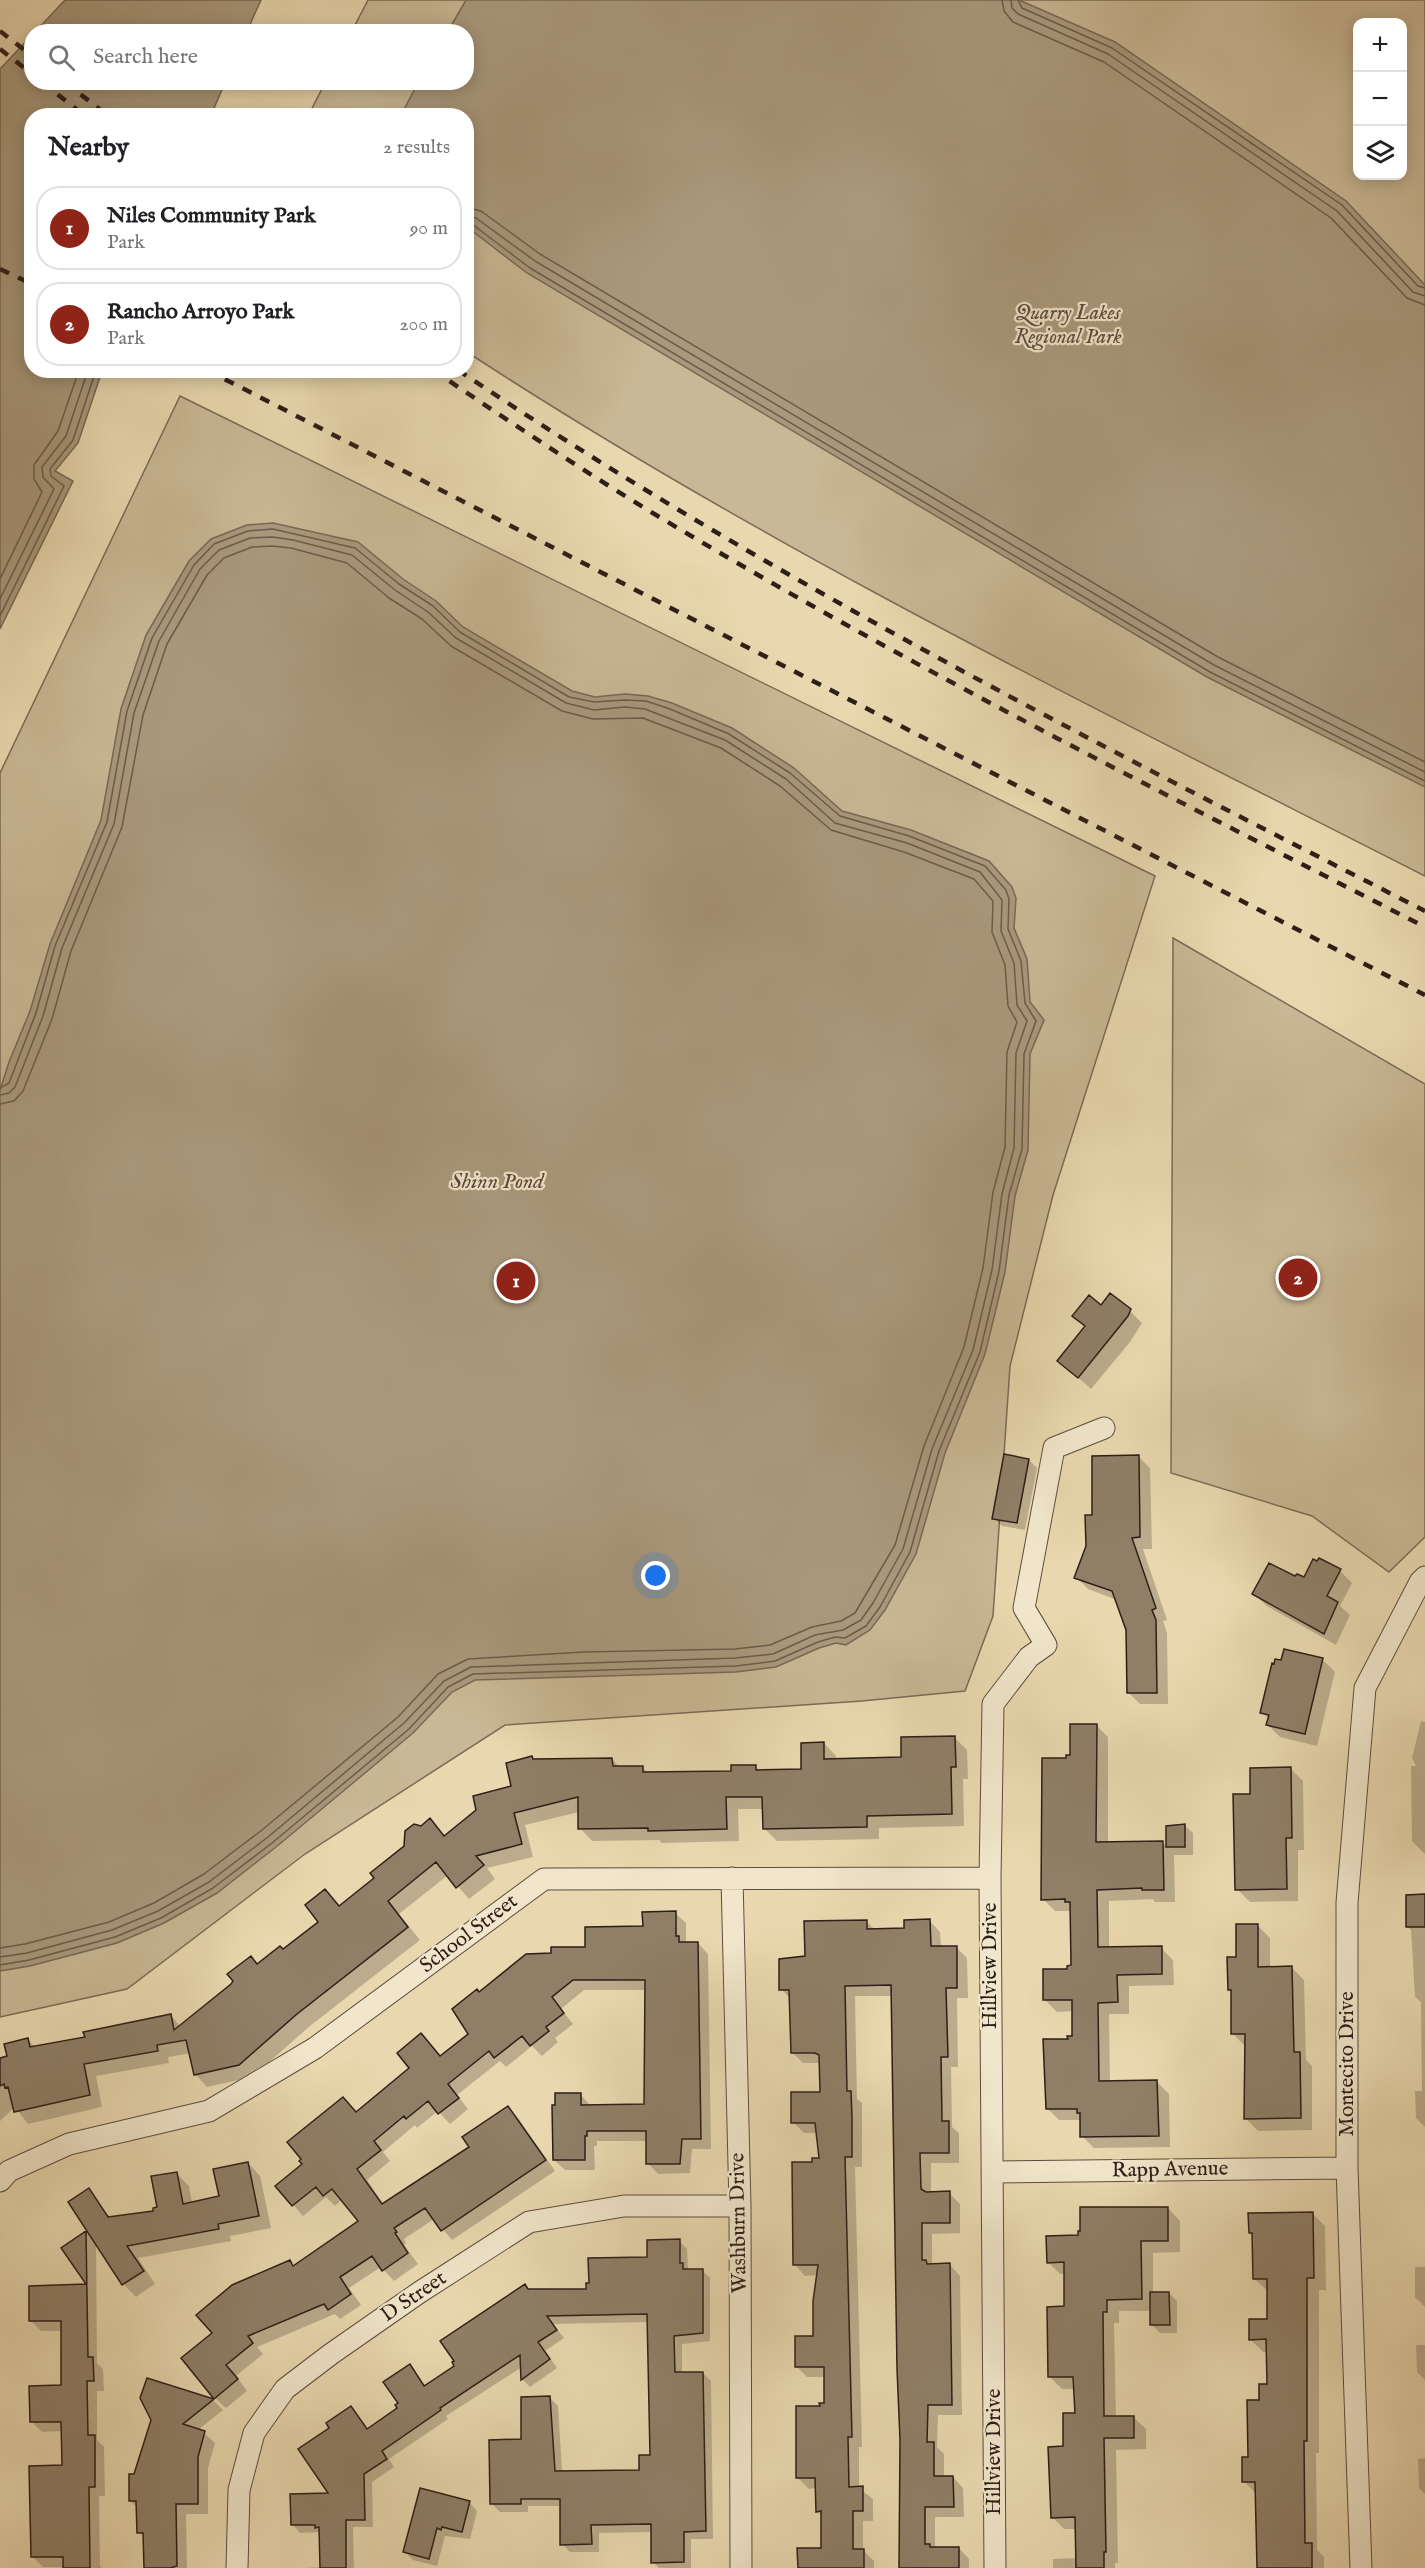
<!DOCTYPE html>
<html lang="en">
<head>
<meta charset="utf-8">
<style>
  body { margin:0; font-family:"IM FELL English",serif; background:#f6f6f6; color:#202124 }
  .controls { position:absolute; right:18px; top:18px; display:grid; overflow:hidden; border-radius:12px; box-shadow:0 3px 15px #0003 }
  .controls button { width:54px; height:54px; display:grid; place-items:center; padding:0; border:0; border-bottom:2px solid #e0e0e0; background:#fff; color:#202124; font:30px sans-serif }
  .you { position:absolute; left:656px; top:1576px; width:21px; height:21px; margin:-15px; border:4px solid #fff; border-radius:50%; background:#1a73e8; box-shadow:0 0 0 9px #1a73e833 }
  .badge { display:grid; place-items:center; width:39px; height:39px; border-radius:50%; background:#8f2418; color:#fff; font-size:20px; font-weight:700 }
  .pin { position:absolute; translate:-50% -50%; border:3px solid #fff; box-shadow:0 2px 6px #0006 }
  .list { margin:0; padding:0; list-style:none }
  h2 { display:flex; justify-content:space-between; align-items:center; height:78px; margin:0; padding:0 24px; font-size:26px }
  h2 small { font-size:20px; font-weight:400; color:#757577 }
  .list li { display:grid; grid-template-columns:39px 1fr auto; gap:18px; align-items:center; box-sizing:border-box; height:84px; margin:0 12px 12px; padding:0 12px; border:2px solid #e0e0e0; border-radius:24px }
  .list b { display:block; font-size:22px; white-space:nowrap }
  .list p { margin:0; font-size:20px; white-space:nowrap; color:#757577 }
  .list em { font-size:20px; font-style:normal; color:#757577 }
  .icon { flex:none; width:33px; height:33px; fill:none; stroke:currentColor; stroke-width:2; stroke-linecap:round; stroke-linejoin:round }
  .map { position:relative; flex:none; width:1425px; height:2568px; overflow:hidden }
  .search { position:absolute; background:#fff; box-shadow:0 3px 15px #0003; left:24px; top:24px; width:450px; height:66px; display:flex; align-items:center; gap:15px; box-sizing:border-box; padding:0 21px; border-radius:24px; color:#757577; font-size:22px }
  .panel { position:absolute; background:#fff; box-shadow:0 3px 15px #0003; left:24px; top:108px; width:450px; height:270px; border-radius:24px }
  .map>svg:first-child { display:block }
  .green { fill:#c9b895; stroke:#7c6b56; stroke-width:1.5; fill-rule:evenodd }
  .water { fill:#a9997c; stroke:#786854; stroke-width:1.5 }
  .shadow { fill:#0003 }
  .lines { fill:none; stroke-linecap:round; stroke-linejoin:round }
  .shore { stroke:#6c5c4a; stroke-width:1.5 }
  .building { fill:#8f7f67; stroke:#2e1e18; stroke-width:1.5 }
  .minor-casing { stroke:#5d4c3e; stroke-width:23 }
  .minor { stroke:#f1e6cb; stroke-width:21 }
  .rail { stroke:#2e1e18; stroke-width:4.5; stroke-dasharray:10 10; stroke-linecap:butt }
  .labels { text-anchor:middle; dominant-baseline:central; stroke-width:4.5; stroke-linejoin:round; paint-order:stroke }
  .park-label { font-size:21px; font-style:italic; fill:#5c4c3e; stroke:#f1e6cb }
  .street-label { font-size:21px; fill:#2e1e18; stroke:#f1e6cb }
  .water-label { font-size:22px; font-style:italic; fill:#59493b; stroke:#f1e6cb }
</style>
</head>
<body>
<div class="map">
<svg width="1425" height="2568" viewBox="0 0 1425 2568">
  <rect width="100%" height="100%" fill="#e9d8af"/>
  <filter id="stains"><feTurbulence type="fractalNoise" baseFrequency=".00333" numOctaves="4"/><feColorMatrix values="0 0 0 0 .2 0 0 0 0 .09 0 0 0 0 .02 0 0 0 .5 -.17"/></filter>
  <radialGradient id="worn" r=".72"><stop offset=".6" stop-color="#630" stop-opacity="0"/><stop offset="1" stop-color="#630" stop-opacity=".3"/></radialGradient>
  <path class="green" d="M368 0H1425V876C1101 711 771 551 467 352L466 116H308L325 83 466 82V32L352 31ZM1358 22H1402V176H1358Z
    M180 396 1155 876 1053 1195 1010 1366 993 1616 965 1691 862 1701 505 1725 305 1854 127 1989 0 2017V773Z
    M1173 938 1425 1084V1537L1389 1572 1312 1516 1171 1473Z"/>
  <path class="water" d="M65 0H261L247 31H36Z
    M466 0H1019L1115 42 1346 201 1425 285V787L1207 677 527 273 467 227 466 116 401 115 418 83 466 82V32L448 31Z
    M31 36 32 82 225 83 211 115 32 116V370L102 371 78 443 55 471 73 481 0 629V69Z
    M273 523 358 542 403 579 436 601 463 627 572 691 595 697 625 694 648 696 672 703 732 728 794 768 842 811 911 830 989 861 1012 887 1016 898 1014 928 1027 959 1030 1002 1044 1020 1030 1054 1028 1150 1015 1196 1005 1272 985 1354 945 1453 916 1554 885 1610 870 1630 846 1645 836 1643 819 1648 776 1667 736 1672 475 1680 452 1692 413 1733 276 1847 217 1893 164 1923 117 1943 30 1966 0 1971V1090L9 1062 30 1011 50 944 101 820 121 709 146 635 189 561 211 539 247 525Z"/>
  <path class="shadow" d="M1101 1307 1130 1311 1142 1323 1130 1342 1091 1389 1059 1360 1086 1327 1074 1316Z
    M1138 1456 1150 1468 1152 1549H1143L1167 1620 1163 1621 1167 1633 1168 1704H1140L1128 1692V1630L1117 1600 1088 1589 1076 1577 1087 1546 1094 1516Z
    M1029 1460 1037 1468 1025 1530 1002 1526 994 1518Z
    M1340 1571 1352 1583 1340 1606 1350 1615 1336 1645 1267 1606 1254 1594 1296 1578 1304 1579Z
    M1322 1659 1335 1672 1317 1746 1280 1737 1268 1725 1269 1719 1262 1712Z
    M1421 1721 1425 1722V1854L1412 1841 1411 1766H1416L1412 1758Z
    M1096 1725 1108 1737V1843L1162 1842 1168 1848V1827L1184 1825 1193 1833V1855H1174L1175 1902H1155L1153 1899 1109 1901V1948H1161L1173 1960 1174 1985 1129 1986V2014H1109L1110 2083 1157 2082 1169 2094 1170 2147 1094 2148 1082 2136V2120H1059L1047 2108 1069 2040 1073 2037V2011L1057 2012 1045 2000 1072 1967 1071 1911H1055L1043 1899 1068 1760Z
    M955 1738 967 1750 968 1779H963L964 1826 879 1828V1839L777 1841 764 1828V1809H738L739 1841 662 1843 659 1840 592 1841 580 1828 579 1812 525 1825 533 1857 487 1868 495 1879 469 1899 448 1875 399 1914 420 1940 310 2026 252 2077 207 2087 195 2074 191 2053 168 2057 169 2063 96 2076 102 2107 28 2124 15 2107 0 2121V2059L8 2057 27 2039 36 2048 86 2038 171 2016 181 2027 258 1965 283 1951 321 1922 325 1891 340 1907 376 1878 430 1820 445 1836 513 1787 534 1760 612 1759 620 1768 642 1767 648 1773 733 1772 755 1766 761 1772 803 1771 824 1743 836 1756V1760L903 1759Z
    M1290 1768 1303 1781 1304 1850H1298V1901L1250 1902 1237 1889 1252 1795Z
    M1425 1896V2127L1416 2118 1415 2091H1422L1421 2002 1415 1997 1411 1930 1408 1927Z
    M675 1913 686 1923V1944L698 1943 708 1954 711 2149H692L690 2173 658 2174 648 2163V2141H597V2146H594L595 2170H565L554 2160 580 2094 591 2106 646 2105 647 1990H584L561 2009 573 2024 555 2038 558 2042 542 2056 532 2046 506 2067 500 2061 457 2095 468 2109 450 2124 438 2111 417 2128 415 2125 383 2152 390 2161 367 2180 384 2205 471 2148 508 2107 518 2118 555 2171 452 2240 434 2219 404 2239 406 2243 404 2245 418 2264 394 2281 381 2267 349 2288 361 2305 340 2319 335 2314 257 2347 263 2354 236 2376 247 2391 226 2408 215 2398 214 2333 290 2262 295 2267 360 2222 342 2199 335 2206 326 2197 303 2216 277 2186 304 2165 343 2099 356 2113 411 2068 421 2036 441 2057 470 2034 479 1994 553 1954 587 1948 644 1928Z
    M866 1921 876 1931 905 1930 930 1921 940 1932 941 1947H956L967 1958 968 1998H957L958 2067H951L952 2127 959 2133V2163H931V2193H949L960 2204V2233L932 2234V2265H950L960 2276 962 2415H938L937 2447 944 2454V2477H953L963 2488 964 2517H935V2549L959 2548 969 2559V2568H902L893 1996H855L857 2099 862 2103V2167H855L862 2447H859V2488L873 2499V2521H863V2550L874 2561V2568H799L823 2549V2517L817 2511V2488L809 2489 798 2478 821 2408 826 2405 825 2377H807L797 2367 815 2337 818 2275 805 2276 795 2265 813 2163 820 2160 818 2133H804L793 2122 821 2093V2063H803L792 2052 791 1999 781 1989 806 1957Z
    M1257 1925 1270 1938V1968H1292L1304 1980 1306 2060 1312 2066V2130L1258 2131 1245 2118V2046L1233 2034 1232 1993 1229 1990 1238 1959Z
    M248 2163 260 2176 271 2228 230 2236 231 2241 138 2258 155 2284 136 2297 123 2284 96 2242 97 2363 103 2369 104 2391H97V2440L104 2447 105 2496H99L100 2566 102 2568 43 2567 33 2557 64 2466 63 2431 42 2432 31 2421 63 2387 62 2331H41L31 2321V2287L89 2286 63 2248 86 2233 94 2239 88 2190 111 2218 155 2212 177 2174 189 2186 192 2203 221 2197Z
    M1168 2208 1180 2221V2252L1153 2253V2293H1169L1177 2301V2333H1160L1152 2325V2311H1119V2323H1114L1116 2418 1133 2417 1146 2429V2449L1116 2450 1118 2563H1115V2568H1053V2559L1077 2558V2529H1064L1052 2517 1065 2448 1077 2414 1075 2389H1062L1050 2377 1066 2308V2274H1060L1048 2262 1079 2237Z
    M1313 2214 1325 2226 1326 2290H1319V2453H1316L1317 2550 1324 2557V2568H1258L1257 2495 1244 2481 1261 2402 1269 2385 1268 2352H1263L1250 2339 1269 2320 1268 2291 1254 2279 1253 2236 1250 2233Z
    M679 2241 687 2249 688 2270H702L710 2278V2341L682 2344V2373H703L711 2381 713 2539H691V2568H659L653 2562V2532L599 2533V2552H570L562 2544 561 2506H528V2512H500L492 2504 523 2441 550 2398 558 2406 562 2472 640 2471 651 2457 649 2322 553 2324 564 2338 545 2351 557 2368 530 2387 522 2379V2367L446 2416 448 2419 389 2459 394 2467 372 2482 373 2527H353L354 2568H306L321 2567V2532L300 2533 292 2524 331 2494 332 2429 351 2408 369 2430 400 2408 409 2366 426 2386 456 2366 529 2291 587 2290Z
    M1415 2267H1425V2307L1415 2297Z
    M1416 2345H1425V2392V2380L1417 2372Z
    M148 2379 213 2400 223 2410 198 2430 204 2433 215 2443 208 2468V2514H186L187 2568H145V2538L139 2532 138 2508 130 2501 153 2419Z
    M1425 2458V2494L1419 2488 1418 2459Z
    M469 2502 477 2511 470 2539 445 2536 437 2566 413 2560 405 2552Z"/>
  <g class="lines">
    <path class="shore" d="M1002 0 1004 11 1013 22 1104 62 1331 218 1407 298 1425 305
      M1011 0 1012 8 1018 14 1108 54 1337 211 1413 292 1425 296
      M1018 0 1022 8 1112 48 1342 205 1418 286 1425 288
      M466 207 481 211 540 254 1218 657 1425 762
      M466 216 476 218 535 261 1214 665 1425 772
      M466 223 472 224 530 268 1210 672 1425 781
      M0 579 42 492 34 479V465L58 431 79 370
      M0 599 54 489 43 477 42 467 66 436 88 370
      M0 616 64 486 51 476 50 469 73 440 96 370
      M0 1088 9 1083 36 1013 55 946 107 822 127 711 152 638 194 565 214 544 248 531 273 529 355 548 399 584 433 606 460 632 569 697 594 702 625 700 646 701 670 709 729 734 790 773 840 816 909 836 985 866 1006 890 1009 899 1008 929 1021 961 1025 1003 1036 1021 1024 1054 1022 1149 1009 1195 999 1271 980 1352 939 1451 910 1552 880 1607 866 1626 845 1638 835 1637 818 1642 775 1661 736 1666 473 1674 448 1687 409 1729 272 1843 213 1888 161 1918 115 1937 29 1960 0 1965
      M0 1095 9 1093 15 1087 43 1016 62 948 114 824 134 713 159 641 200 569 219 550 250 538 273 537 293 540 352 555 395 590 428 612 456 638 566 703 594 710 625 707 645 709 725 740 786 779 835 823 907 843 980 872 1002 900 1001 931 1014 963 1017 1005 1027 1021 1016 1053 1014 1148 1002 1194 992 1270 973 1350 932 1449 903 1549 873 1603 861 1620 843 1630 815 1635 773 1654 735 1658 471 1667 444 1681 404 1723 268 1837 209 1882 158 1911 112 1930 27 1953 0 1957
      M0 1104 14 1101 23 1091 52 1019 71 951 122 827 143 715 167 644 207 575 224 558 252 547 272 546 291 548 347 563 389 598 422 619 451 646 562 711 593 719 643 718 721 748 780 786 831 830 904 852 974 879 993 901 992 932 1005 965 1008 1006 1017 1022 1007 1052 1005 1147 993 1192 983 1268 964 1347 924 1446 895 1545 855 1613 841 1621 812 1627 770 1645 735 1649 584 1652 468 1659 438 1674 398 1717 262 1830 204 1874 154 1903 109 1922 25 1944 0 1948"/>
  </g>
  <path class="building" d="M1110 1293 1131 1309 1128 1316 1078 1378 1057 1361 1085 1326 1072 1316 1089 1295 1101 1305Z
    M1004 1454 1029 1459 1017 1523 992 1519Z
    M1139 1455 1140 1537 1132 1538 1156 1608 1152 1610 1156 1620 1157 1693H1127L1126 1630 1112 1591 1074 1578 1086 1546 1085 1515H1092V1456Z
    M1319 1558 1341 1569 1327 1596 1338 1602 1324 1634 1252 1594 1269 1563 1295 1576 1297 1574 1304 1577 1313 1559 1317 1561Z
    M1284 1649 1323 1658 1305 1734 1266 1725 1269 1715 1260 1713 1272 1663 1274 1664 1275 1659 1281 1660Z
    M1070 1724H1097L1096 1842 1163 1841 1164 1890H1142V1888L1097 1890 1098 1947 1162 1946V1974L1117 1975 1118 2002 1098 2003 1099 2081 1157 2080 1159 2136 1080 2137V2113H1077V2109H1046L1043 2039H1068L1067 2036H1072V2000H1043V1969H1067V1966L1071 1965 1070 1902H1065V1899L1041 1900 1042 1758H1066V1755H1070Z
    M955 1736 956 1767H951L952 1814 867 1816V1827L763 1829 762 1797H726L727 1829 648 1831V1828L578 1829V1797L514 1813 522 1844 476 1856 484 1865 456 1888 436 1862 388 1901 408 1927 297 2014 239 2065 194 2075 186 2040 157 2045 158 2051 84 2064 90 2095 14 2112 8 2087 5 2088 4 2084 0 2086V2058L7 2056 4 2044 28 2038 30 2047 85 2037 83 2032 171 2014 174 2030 231 1984 233 1981 227 1974 251 1956 257 1964 280 1946 283 1949 318 1922 305 1905 325 1889 339 1906 374 1878 370 1873 404 1846 405 1831 414 1824 421 1826 430 1818 444 1836 476 1810 473 1796 511 1786 506 1763 532 1756 533 1759 612 1758 613 1766H643V1772L731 1771V1765H756V1770L801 1769V1743L824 1742V1759L901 1757V1737Z
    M1291 1767 1292 1838H1286L1287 1889 1235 1890 1233 1794H1250V1768Z
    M1185 1824V1847H1166V1826Z
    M1425 1894V1927H1406V1895Z
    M676 1911V1936H679V1942H698L701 2139H682L680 2164H646V2131H587V2136H585V2160H553L552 2105H555V2093H581V2105L644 2104 645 1980H573L552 1997 564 2013 546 2027 549 2031 530 2046 522 2036 494 2058 489 2051 448 2084 459 2098 438 2114 428 2101 406 2119 404 2116 374 2141 381 2150 357 2169 382 2204 469 2147 462 2137 508 2106 546 2160 441 2231 425 2208 394 2228 397 2232 395 2233 408 2253 382 2271 372 2256 340 2277 351 2294 328 2310 324 2304 248 2336 253 2343 226 2365 238 2379 214 2399 181 2358 212 2333 196 2315 232 2285 290 2260 293 2266 358 2221 332 2189 323 2196 316 2187 292 2206 275 2186 302 2164 299 2161 301 2159 287 2142 343 2097 356 2112 409 2068 397 2053 421 2033 440 2056 468 2034 452 2009 477 1989 479 1992 526 1954 551 1953V1947H585V1927L643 1926 642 1912Z
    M930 1919 931 1946H957V1988H946L948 2057H941L942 2121H949V2153H920L921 2189 926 2192 950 2191V2223H922V2260H926L927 2264 950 2263 952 2405H928L927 2442H934V2476H953L954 2507H925V2544H930V2547H959V2568H899L900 2440 897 2369 891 1985 845 1986 847 2091H851L852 2117V2157H845L852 2437H848L849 2487 863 2486V2511H853V2549H864V2568H798L797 2548H821V2511L816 2512 815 2478H796V2406H820L819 2403H824V2367H795V2336H813V2301L818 2265H793L792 2162H812V2158H819L815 2123H791V2092H820L819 2055 815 2053H791L789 1990H779V1959L805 1956 804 1921 867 1920V1929L904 1928V1920Z
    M1236 1924H1258V1967L1292 1966 1294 2052H1300L1301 2118 1244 2119 1245 2034H1231V1990H1228L1227 1957H1236Z
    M248 2162 259 2216 218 2224 219 2229 127 2246 144 2271 122 2285 68 2202 89 2188 108 2217 153 2211V2208L157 2207 151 2176 177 2172 183 2204 219 2196 213 2169Z
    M1080 2207H1168V2241H1141L1142 2299 1107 2300V2312H1103L1104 2416H1134V2438H1104L1106 2552H1104V2568H1076L1075 2517 1051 2518 1048 2447 1063 2446V2413H1075L1073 2377H1048L1047 2307 1064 2306V2262L1047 2263 1046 2236 1078 2235V2231H1080Z
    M1313 2212 1314 2278H1307V2441H1304L1305 2543H1312V2568H1257L1255 2482H1242V2457H1248L1247 2400H1259V2384H1267L1266 2339 1249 2340V2319H1267V2279H1253L1252 2233H1249L1248 2213Z
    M86 2231 88 2357H93L94 2381H87L88 2435H95V2487H89L90 2568H63V2557H31L29 2466 62 2465 61 2422H30L29 2386 61 2385V2321H29V2286L86 2284 61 2248Z
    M680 2239V2263H683V2269H703V2333L674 2336 675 2372H703L706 2531 684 2532V2562L651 2563V2524L591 2525 592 2544 560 2545V2499H521V2504H490L489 2440 521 2439V2397L550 2396 555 2471 639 2470V2455H650L647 2314 547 2316 557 2330 538 2342 550 2359 521 2380 520 2355 440 2408 441 2410 382 2451 387 2459 364 2474 365 2520H346V2568H320L319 2527 315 2528V2525H291L290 2494 328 2493 298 2449 329 2428 326 2423 351 2406 367 2429 397 2408 395 2405 398 2403 383 2382 410 2364 424 2386 454 2366 452 2362 454 2361 440 2341 525 2284 528 2289H586V2283H589L588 2258 647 2257V2240Z
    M1150 2292H1169L1170 2325H1150Z
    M147 2378 214 2399 183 2424 205 2431 198 2457V2504H176L177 2566 170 2568H144L143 2533H137L136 2501H129V2474H134L151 2420 140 2398Z
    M420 2488 470 2501 462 2532 442 2527 441 2530 437 2528 429 2559 403 2552Z"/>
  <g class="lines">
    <g class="minor-casing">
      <path id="minor" d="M732 1878 740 2206 741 2568
        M992 2172 1347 2168
        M0 2181 9 2171 69 2144 209 2111 315 2048 544 1879 990 1878
        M237 2568 239 2490 254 2433 285 2389 331 2354 420 2292 529 2222 624 2206H740
        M995 2568 990 1878 993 1704 1029 1657 1046 1645 1024 1608 1054 1448 1104 1428
        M1361 2568 1347 2168V1903L1365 1688 1420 1582 1425 1577"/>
    </g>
    <use href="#minor" class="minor"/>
    <path class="rail" d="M0 31 32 56
      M0 49 32 74
      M42 82 85 116
      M65 82 108 116
      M0 269 32 284
      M207 370 1425 995
      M433 370C519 428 604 485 693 537 931 678 1179 801 1425 927
      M458 370C766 577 1095 743 1425 911"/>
  </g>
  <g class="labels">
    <g class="park-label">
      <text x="1068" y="313">Quarry Lakes<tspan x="1068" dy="24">Regional Park</tspan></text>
    </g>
    <g class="street-label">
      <text transform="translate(469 1934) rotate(-37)">School Street</text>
      <text transform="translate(990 1966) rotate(-90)">Hillview Drive</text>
      <text transform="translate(1347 2064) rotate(-90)">Montecito Drive</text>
      <text transform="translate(1170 2170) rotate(-1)">Rapp Avenue</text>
      <text transform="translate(739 2223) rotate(-91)">Washburn Drive</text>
      <text transform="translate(414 2297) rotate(-34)">D Street</text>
      <text transform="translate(994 2452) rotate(-90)">Hillview Drive</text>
    </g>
    <g class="water-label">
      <text x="497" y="1182">Shinn Pond</text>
    </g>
  </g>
  <rect width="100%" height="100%" filter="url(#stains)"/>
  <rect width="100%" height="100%" fill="url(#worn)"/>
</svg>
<div class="controls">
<button>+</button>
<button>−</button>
<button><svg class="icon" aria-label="layers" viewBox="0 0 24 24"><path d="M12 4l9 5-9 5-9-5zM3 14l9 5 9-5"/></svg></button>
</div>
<div class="you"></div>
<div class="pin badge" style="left:516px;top:1281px">1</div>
<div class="pin badge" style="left:1298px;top:1278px">2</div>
<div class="search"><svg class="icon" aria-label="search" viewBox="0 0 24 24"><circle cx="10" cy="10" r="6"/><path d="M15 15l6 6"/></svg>Search here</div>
<section class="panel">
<h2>Nearby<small>2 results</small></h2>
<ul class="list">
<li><span class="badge">1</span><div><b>Niles Community Park</b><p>Park</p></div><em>90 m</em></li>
<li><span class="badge">2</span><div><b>Rancho Arroyo Park</b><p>Park</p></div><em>200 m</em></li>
</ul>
</section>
</div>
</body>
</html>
